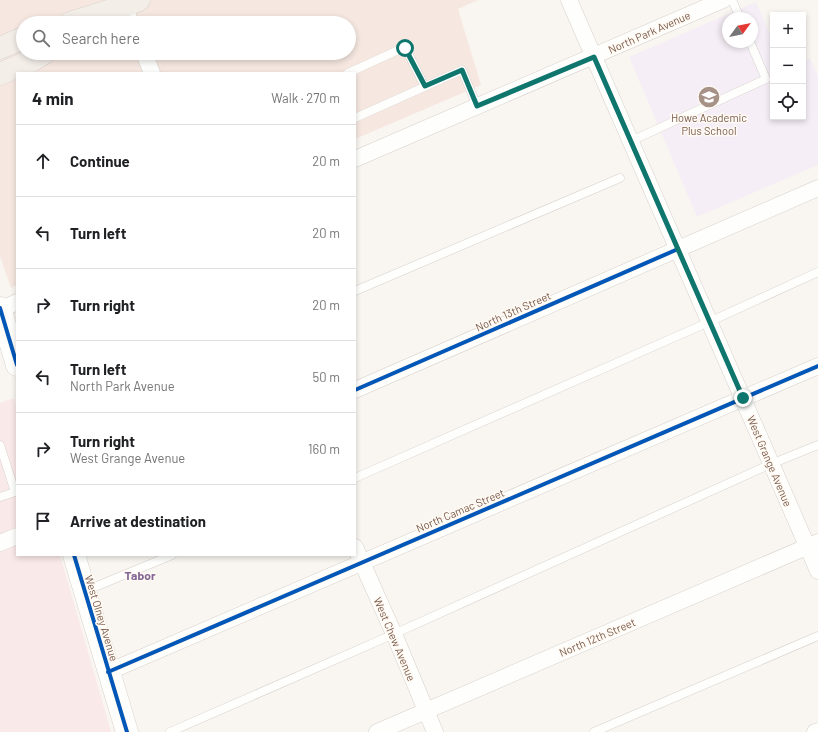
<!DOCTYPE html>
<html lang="en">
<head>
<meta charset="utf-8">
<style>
  body { margin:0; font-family:Barlow,sans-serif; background:#f6f6f6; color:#202124 }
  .controls { position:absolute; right:12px; top:12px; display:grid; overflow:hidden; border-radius:0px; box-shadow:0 2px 6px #0003 }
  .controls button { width:36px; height:36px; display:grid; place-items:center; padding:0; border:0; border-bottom:1px solid #e0e0e0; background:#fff; color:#202124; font:20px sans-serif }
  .compass { position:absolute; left:722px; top:12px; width:36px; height:36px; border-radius:50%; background:#fff; box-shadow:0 2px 6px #0003; rotate:57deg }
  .stop { position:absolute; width:12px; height:12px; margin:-9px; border:3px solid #0f766e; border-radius:50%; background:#fff }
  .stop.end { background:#0f766e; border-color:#fff; box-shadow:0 1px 4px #0008 }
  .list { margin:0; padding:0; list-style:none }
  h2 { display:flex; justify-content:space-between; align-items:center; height:52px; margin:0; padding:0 16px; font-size:17px }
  h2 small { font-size:13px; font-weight:400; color:#757577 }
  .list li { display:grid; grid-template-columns:26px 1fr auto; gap:12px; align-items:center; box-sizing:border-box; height:72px; padding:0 16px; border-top:1px solid #e0e0e0 }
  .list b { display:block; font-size:15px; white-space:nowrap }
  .list p { margin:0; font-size:13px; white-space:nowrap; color:#757577 }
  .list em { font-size:13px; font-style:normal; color:#757577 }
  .icon { flex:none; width:22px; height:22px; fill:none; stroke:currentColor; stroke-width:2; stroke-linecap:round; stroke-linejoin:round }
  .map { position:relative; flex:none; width:818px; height:732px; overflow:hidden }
  .search { position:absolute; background:#fff; box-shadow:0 2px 6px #0003; left:16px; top:16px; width:340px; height:44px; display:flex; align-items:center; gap:10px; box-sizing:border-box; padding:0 14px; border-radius:22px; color:#757577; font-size:15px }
  .panel { position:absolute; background:#fff; box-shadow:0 2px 6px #0003; left:16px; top:72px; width:340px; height:484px; border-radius:0px }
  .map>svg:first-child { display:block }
  .commercial { fill:#f6e8e1; fill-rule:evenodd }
  .education { fill:#f6eef6; fill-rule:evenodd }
  .medical { fill:#fae9e9 }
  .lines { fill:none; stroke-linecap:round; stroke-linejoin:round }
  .lane-casing { stroke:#d7d1cb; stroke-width:9 }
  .street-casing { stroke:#d7d1cb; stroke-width:17 }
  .secondary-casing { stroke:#d9d2cb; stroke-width:23 }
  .primary-casing { stroke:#dad1cc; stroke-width:23 }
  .lane { stroke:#fefefd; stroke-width:8 }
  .street { stroke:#fefefd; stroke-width:16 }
  .secondary { stroke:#fefefd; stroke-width:22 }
  .primary { stroke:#f3eee8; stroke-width:22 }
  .cycleway-casing { stroke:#fffaf3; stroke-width:6 }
  .cycleway { stroke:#0057b8; stroke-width:4 }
  .route { stroke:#0f766e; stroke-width:5 }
  .labels { text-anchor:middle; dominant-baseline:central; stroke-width:3; stroke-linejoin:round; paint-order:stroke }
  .street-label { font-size:11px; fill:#7a5c4d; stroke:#fffaf3 }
  .poi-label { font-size:11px; fill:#7a5c4d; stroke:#fffaf3 }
  .neighbourhood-label { font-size:12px; font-weight:bold; fill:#846695; stroke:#fffaf3 }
</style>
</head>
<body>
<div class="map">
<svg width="818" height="732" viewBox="0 0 818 732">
  <rect width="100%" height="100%" fill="#f9f5f0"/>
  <path class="commercial" d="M0 0H478L458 9 481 85 355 139V73H17V285L11 288 0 256ZM23 23H349V53H23Z"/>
  <path class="education" d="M756 2 773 41V117H803V61L810 58 818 76V165L697 217 629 57ZM728 18H752V42H728Z"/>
  <path class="medical" d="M14 398 17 409V555H60L111 732H0V403Z"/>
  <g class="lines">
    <g class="lane-casing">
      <path id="lane" d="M732 0 740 18
        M348 73 405 47 425 87
        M355 118 462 70 477 106
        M631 141 766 79 750 42
        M355 291 620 178
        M0 445 15 492 0 497
        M355 478 709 322 818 272
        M85 591 172 555
        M170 732 394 634 771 464 818 445
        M594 732 818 636"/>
    </g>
    <g class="street-casing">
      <path id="street" d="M121 0 131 23
        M569 0 818 571
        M144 53 152 73
        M355 159 723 0
        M0 310 17 302
        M355 390 818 188
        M0 543 17 536
        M355 547 394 634 435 732
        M108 672 818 366
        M377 732 818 542
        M815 732 818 731"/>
    </g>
    <g class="secondary-casing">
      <path id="secondary" d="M0 308 17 365
        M74 555 127 732"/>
    </g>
    <g class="primary-casing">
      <path id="primary" d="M70 23 124 6 139 0
        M0 48 23 38
        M0 74 33 60 44 53"/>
    </g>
    <use href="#lane" class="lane"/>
    <use href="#street" class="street"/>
    <use href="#secondary" class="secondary"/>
    <use href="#primary" class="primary"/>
    <g class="cycleway-casing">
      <path id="cycleway" d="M0 308 17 365
        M355 390 678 249
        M74 555 127 732
        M108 672 818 366"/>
    </g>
    <use href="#cycleway" class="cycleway"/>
  </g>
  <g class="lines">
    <path class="route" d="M405 48 425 86 462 70 477 106 594 57 743 398"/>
  </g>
  <defs>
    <g id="school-disc" transform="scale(1.15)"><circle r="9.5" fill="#a69286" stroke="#fffaf3"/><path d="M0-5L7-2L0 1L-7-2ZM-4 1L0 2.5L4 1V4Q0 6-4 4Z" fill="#fff"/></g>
  </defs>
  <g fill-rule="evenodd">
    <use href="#school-disc" x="709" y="97"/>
  </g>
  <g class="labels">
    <g class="street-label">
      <text transform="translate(649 32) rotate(-24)">North Park Avenue</text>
      <text transform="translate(513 311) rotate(-24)">North 13th Street</text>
      <text transform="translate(770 461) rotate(67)">West Grange Avenue</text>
      <text transform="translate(460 510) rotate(-23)">North Camac Street</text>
      <text transform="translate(102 618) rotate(73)">West Olney Avenue</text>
      <text transform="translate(597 637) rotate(-23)">North 12th Street</text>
      <text transform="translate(395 639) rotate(67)">West Chew Avenue</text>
    </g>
    <g class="poi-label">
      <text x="709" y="117">Howe Academic<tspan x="709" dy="13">Plus School</tspan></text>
    </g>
    <g class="neighbourhood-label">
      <text x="140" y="575">Tabor</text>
    </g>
  </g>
</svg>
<div class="controls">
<button>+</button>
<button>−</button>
<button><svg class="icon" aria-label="locate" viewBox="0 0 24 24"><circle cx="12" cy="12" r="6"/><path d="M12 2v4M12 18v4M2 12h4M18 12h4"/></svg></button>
</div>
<svg class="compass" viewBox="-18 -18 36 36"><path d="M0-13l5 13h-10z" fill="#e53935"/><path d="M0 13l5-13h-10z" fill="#757577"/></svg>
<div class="stop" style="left:405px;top:48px"></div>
<div class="stop end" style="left:743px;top:398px"></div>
<div class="search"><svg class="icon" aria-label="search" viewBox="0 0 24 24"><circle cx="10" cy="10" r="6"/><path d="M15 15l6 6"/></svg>Search here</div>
<section class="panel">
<h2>4 min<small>Walk · 270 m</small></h2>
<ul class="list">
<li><svg class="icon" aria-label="ahead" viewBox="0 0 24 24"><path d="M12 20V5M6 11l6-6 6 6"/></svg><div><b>Continue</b></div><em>20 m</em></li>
<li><svg class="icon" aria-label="left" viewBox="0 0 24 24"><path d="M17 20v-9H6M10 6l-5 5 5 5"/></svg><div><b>Turn left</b></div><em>20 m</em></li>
<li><svg class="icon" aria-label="right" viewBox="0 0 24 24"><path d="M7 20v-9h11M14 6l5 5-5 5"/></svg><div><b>Turn right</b></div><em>20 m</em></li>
<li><svg class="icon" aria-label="left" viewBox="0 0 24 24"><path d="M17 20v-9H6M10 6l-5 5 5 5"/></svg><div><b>Turn left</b><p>North Park Avenue</p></div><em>50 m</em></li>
<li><svg class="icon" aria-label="right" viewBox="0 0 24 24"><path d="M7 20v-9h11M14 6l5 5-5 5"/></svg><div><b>Turn right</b><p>West Grange Avenue</p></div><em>160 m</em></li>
<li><svg class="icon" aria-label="arrive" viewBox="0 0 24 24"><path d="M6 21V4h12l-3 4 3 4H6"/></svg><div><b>Arrive at destination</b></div></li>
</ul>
</section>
</div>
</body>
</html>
